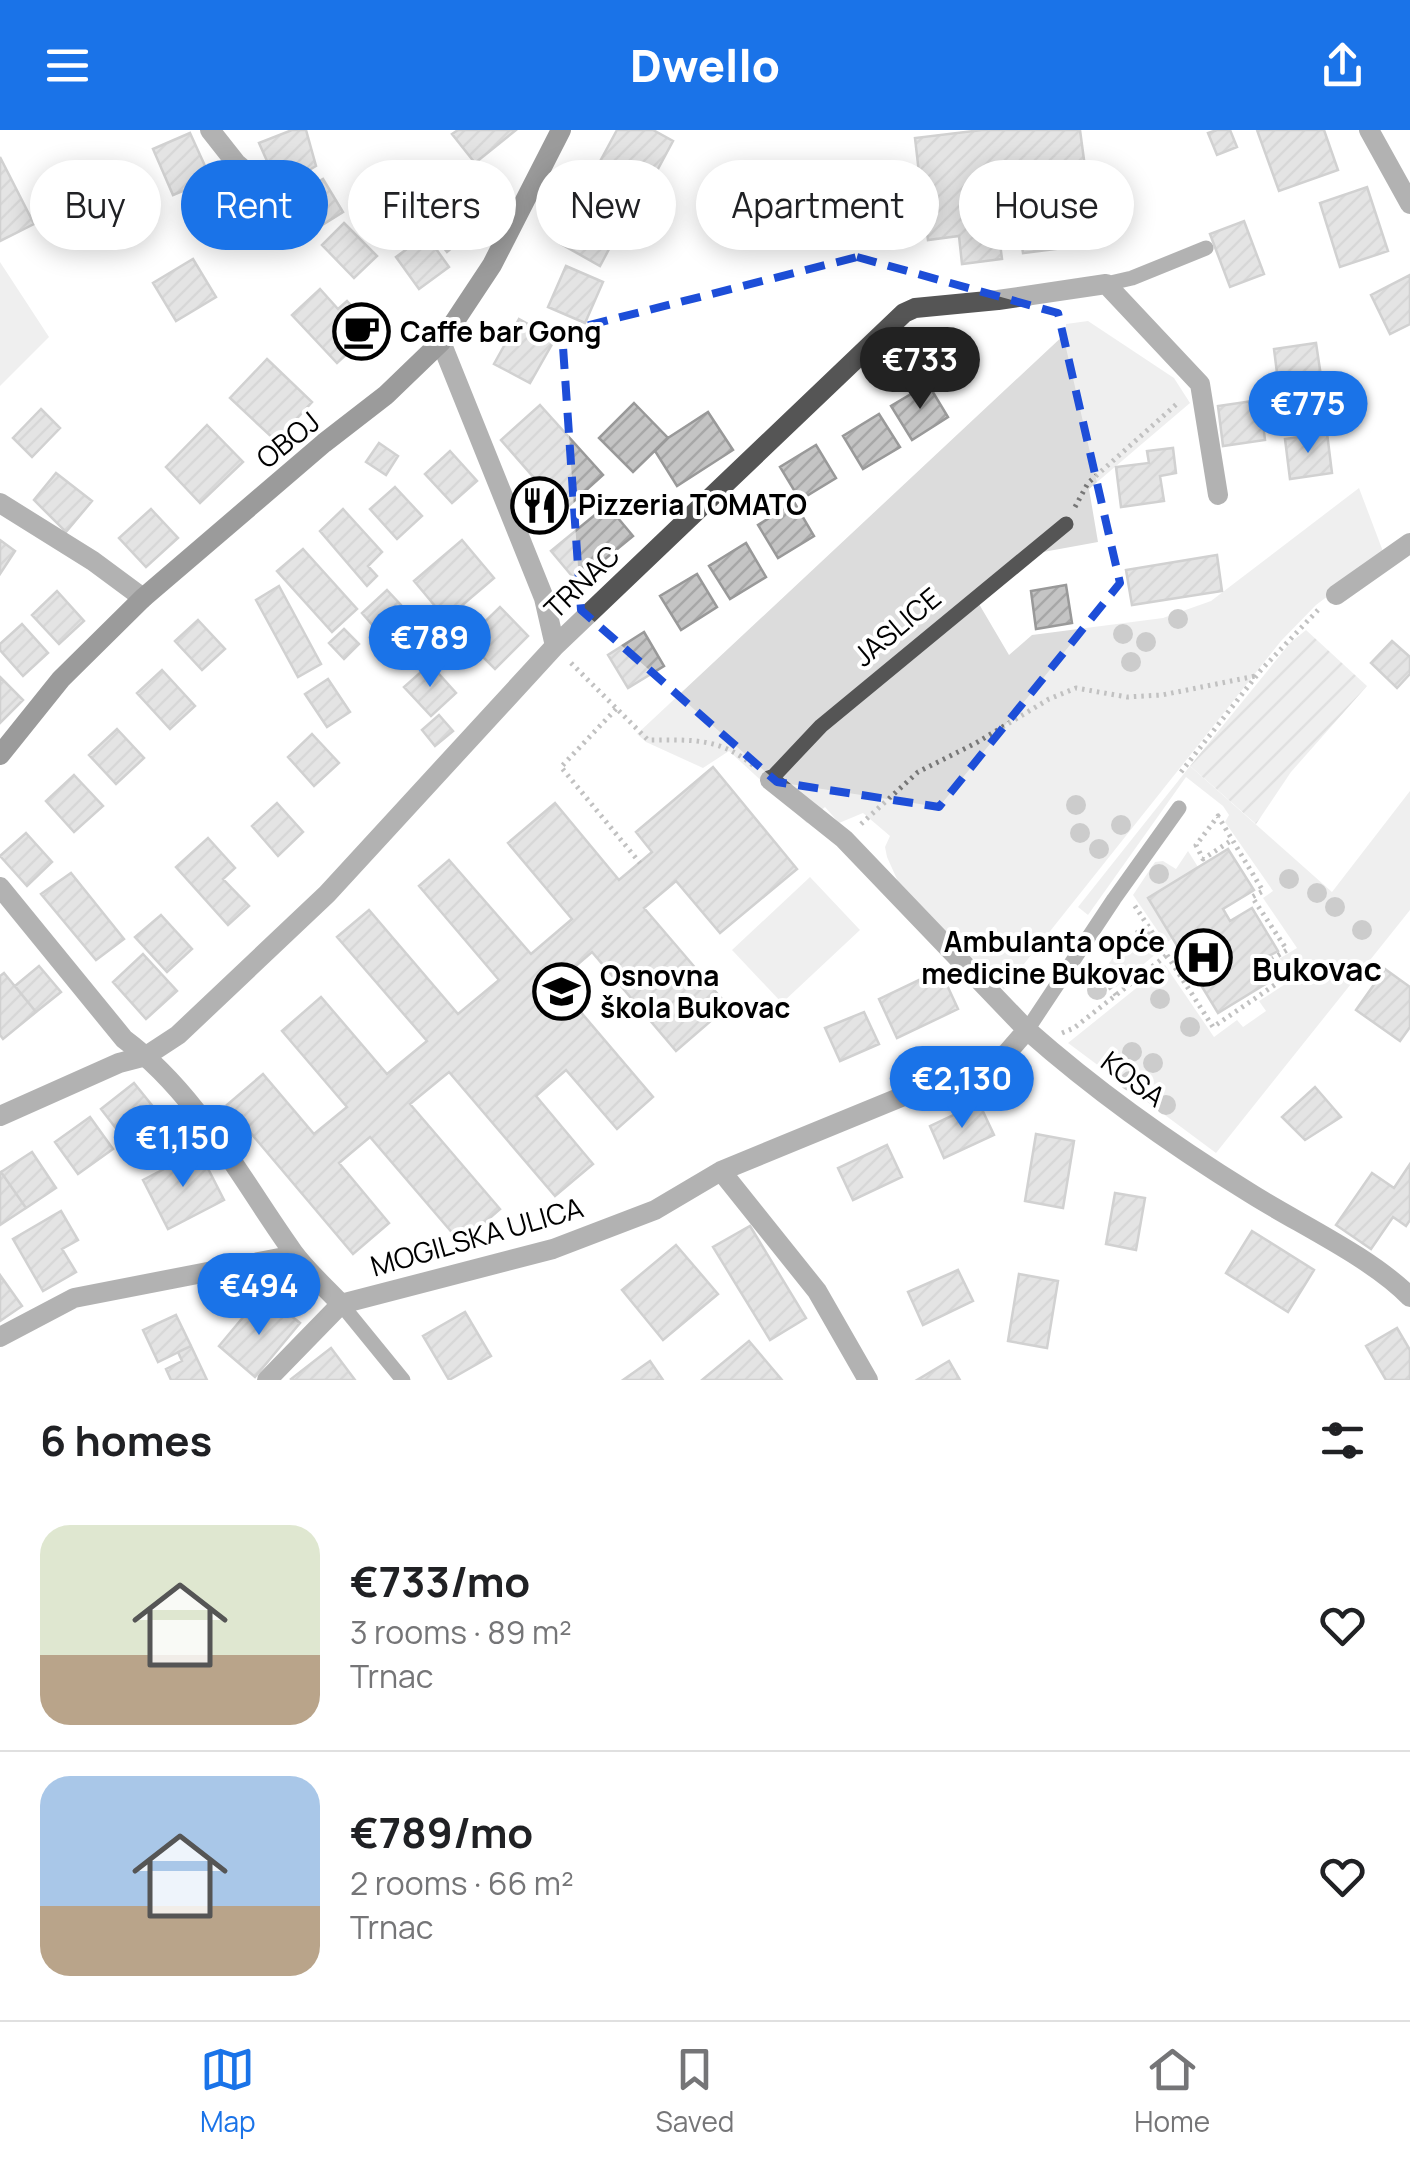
<!DOCTYPE html>
<meta charset="utf-8">
<style>
:root{--surface:#fff;--page:#f6f6f6;--text:#202124;--muted:#757577;--line:#e0e0e0;--accent:#1a73e8}
body{margin:0;font-family:Manrope,sans-serif;background:var(--page);color:var(--text);height:100vh;display:flex;flex-direction:column;font-size:38px;white-space:nowrap}
*{box-sizing:border-box;margin:0}
p{font-size:32px;color:var(--muted)}
.icon{flex:none;width:55px;height:55px;fill:none;stroke:currentColor;stroke-width:2;stroke-linecap:round;stroke-linejoin:round}
.map{position:relative;height:1250px;overflow:hidden}
.panel{display:flex;flex-direction:column;background:var(--surface);flex:1}
.panel>*{flex:none}
.hud{position:absolute;left:30px;top:30px;width:1350px;height:90px;display:flex;gap:20px}
.price{position:absolute;translate:-50% -85px;padding:0 22px;border-radius:35px;background:var(--accent);color:#fff;font-size:32px;line-height:65px;filter:drop-shadow(0 2px 5px #0008)}
.price::after{content:'';position:absolute;left:50%;top:60px;width:30px;height:22px;margin-left:-15px;background:inherit;clip-path:polygon(0 0,100% 0,50% 100%)}
.price.on{background:#222;color:#fff}
ul{padding:0;list-style:none}
li{display:flex;align-items:center;gap:30px;height:250px;padding:0 40px}
li+li{border-top:2px solid var(--line)}
li span{display:grid;place-items:center;flex:none;width:280px;height:200px;border-radius:30px;color:#555}
li>.icon{margin-inline-start:auto}
span .icon{width:120px;height:120px;fill:#fffc;stroke-width:1}
li b{font-size:42px}
h2{display:flex;justify-content:space-between;align-items:center;height:120px;padding:0 40px;font-size:42px}
.pill{padding:0 35px;border-radius:45px;background:var(--surface);box-shadow:0 5px 25px #0003;font-size:35px;line-height:90px}
.pill.on{background:var(--accent);color:#fff}
header{display:flex;justify-content:space-between;align-items:center;height:130px;padding:0 40px;background:var(--accent);color:#fff;font-size:45px;font-weight:800}
.menu{display:flex;justify-content:space-around;align-items:center;height:140px;border-top:2px solid var(--line);background:var(--surface);font-size:28px;color:var(--muted)}
.menu a{display:grid;justify-items:center;gap:5px}
.menu .on{color:var(--accent)}
.map>svg:first-child{display:block}
.green{fill:#dcdcdc}
.garden{fill:url(#garden-furrows)}
.building{fill:url(#building-hatch);stroke:#999;stroke-width:2.5}
.lines{fill:none;stroke-linecap:round;stroke-linejoin:round}
.path{stroke:#777;stroke-width:5;stroke-dasharray:2.5 5;stroke-linecap:butt}
.lane{stroke:#555;stroke-width:15}
.street{stroke:#555;stroke-width:20}
.secondary{stroke:#222;stroke-width:20}
.tree{fill:#8f8f8f}
.marked{fill:none;stroke:#1d4ed8;stroke-width:8;stroke-dasharray:20 12;stroke-linejoin:round}
.labels{text-anchor:middle;stroke-width:8;stroke-linejoin:round;paint-order:stroke}
.poi-label{font-size:28px;font-weight:bold;fill:#000;stroke:#fff;text-anchor:start}
.street-label{font-size:28px;fill:#000;stroke:#fff}
.quarter-label{font-size:32px;font-weight:bold;fill:#000;stroke:#fff}
</style>
<header><svg class="icon" aria-label="menu" viewBox="0 0 24 24"><path d="M4 6h16M4 12h16M4 18h16"/></svg>Dwello<svg class="icon" aria-label="share" viewBox="0 0 24 24"><path d="M12 15V3M7 8l5-5 5 5M5 13v7h14v-7"/></svg></header>
<div class="map">
<svg width="1410" height="1250" viewBox="0 0 1410 1250">
<defs>
<pattern id="garden-furrows" width="10" height="10" patternUnits="userSpaceOnUse" patternTransform="scale(2.5)"><rect width="10" height="10" fill="#dcdcdc"/><path d="M-1 1l2-2M0 10L10 0M9 11l2-2" fill="none" stroke="#bbb"/></pattern>
<pattern id="building-hatch" width="6" height="6" patternUnits="userSpaceOnUse" patternTransform="scale(2.5)"><rect width="6" height="6" fill="#c4c4c4"/><path d="M-1 1l2-2M0 6l6-6M5 7l2-2" fill="none" stroke="#a7a7a7"/></pattern>
</defs>
<rect width="100%" height="100%" fill="#fff"/>
<path class="green" d="M0,132L49,207L0,256Z
M1088,191L1174,248L1190,273L1089,359L1098,412L1043,422L979,474L1009,525L1032,505L1163,488L1211,471L1359,358L1384,424L1316,475L1281,511L1004,859L900,756L887,727L885,717L890,706L863,683L839,693L825,677L807,693L729,621L703,638L646,612L637,604L1066,203V194Z
M1190,636L1332,762L1410,661V780L1216,1023L1068,913L1165,835L1214,907L1237,890L1243,897L1266,881L1259,871L1287,853L1274,832L1297,818L1263,768L1273,761L1225,692L1229,685L1223,676L1186,647L1088,785L1078,777Z
M1188,721L1198,737L1148,768L1173,808L1166,813L1133,765L1155,732L1163,731L1176,739Z
M810,747L860,800L782,873L732,820Z
M1143,801L1157,823L1116,857L1104,841L1120,817Z"/>
<path class="garden" d="M1306,500L1367,556L1291,642L1256,694L1190,636L1290,513Z"/>
<path class="building" d="M292,0H306L316,36L279,58L259,13Z
M458,0H516L475,33L452,4Z
M617,0H653L673,11L638,76L590,50Z
M982,0H1080L1089,67L1063,70L1059,35L1017,40L1021,76L1050,72L1056,119L1023,123L1019,95L998,98L1002,129L962,134L959,106L928,110L924,80L894,84L890,47L919,43L915,8Z
M1217,0H1230L1237,17L1217,25L1208,3Z
M1257,0H1324L1338,40L1279,61Z
M190,3L211,49L173,65L153,19Z
M0,27L34,94L0,111Z
M459,35L496,81L447,122L410,75Z
M323,49L343,82L306,105L285,71Z
M1367,57L1388,121L1340,137L1320,73Z
M585,70L624,91L600,136L561,114Z
M1244,91L1264,144L1230,157L1210,104Z
M344,93L377,126L354,148L322,115Z
M426,105L449,137L419,159L396,127Z
M193,129L216,167L176,191L153,153Z
M566,136L603,152L585,193L548,177Z
M1410,145V194L1390,204L1371,165Z
M320,159L338,179L347,171L373,200L337,233L292,185Z
M519,189L555,209L530,253L494,234Z
M1316,213L1322,253L1279,259L1274,219Z
M267,229L312,272L276,311L230,268Z
M928,254L948,287L912,310L891,276Z
M1260,270L1265,310L1223,316L1218,276Z
M634,273L668,308L633,342L599,308Z
M540,275L603,345L563,381L501,310Z
M41,279L60,298L32,327L13,308Z
M708,282L733,320L677,356L655,321L668,308Z
M879,284L900,317L863,339L843,306Z
M207,295L243,332L200,373L166,337Z
M1327,303L1332,343L1290,349L1285,309Z
M379,313L398,326L386,345L366,332Z
M816,315L836,348L800,370L780,337Z
M1173,318L1176,343L1160,346L1164,371L1121,377L1116,337L1149,333L1147,321Z
M450,321L477,351L452,373L425,344Z
M56,343L92,371L66,402L34,370Z
M395,357L422,386L397,409L370,379Z
M794,372L814,406L778,428L758,395Z
M607,375L633,406L577,452L551,421Z
M151,379L178,408L146,437L119,408Z
M343,379L382,422L368,436L377,446L367,456L320,401Z
M0,410L15,421L0,444Z
M462,410L494,448L446,489L414,451Z
M746,413L766,447L730,469L709,436Z
M303,419L357,479L332,502L277,441Z
M1217,425L1222,461L1132,475L1126,440Z
M697,444L717,477L681,500L660,466Z
M1066,455L1072,493L1036,499L1031,461Z
M279,456L321,534L298,547L256,470Z
M387,460L414,489L388,513L362,483Z
M57,461L84,491L59,514L32,485Z
M500,477L528,506L495,539L466,510Z
M198,490L225,519L202,540L175,511Z
M22,494L48,523L23,546L0,520V514Z
M344,499L359,514L344,529L329,513Z
M644,502L664,536L628,558L608,525Z
M1392,511L1410,527V544L1397,558L1371,533Z
M430,534L456,563L431,586L404,557Z
M162,540L195,576L170,599L137,563Z
M0,547L23,570L0,593Z
M328,549L350,582L327,597L305,564Z
M439,585L453,601L435,616L422,600Z
M117,599L144,628L116,654L89,625Z
M312,604L339,633L314,656L288,627Z
M713,637L797,739L720,803L676,751L644,778L728,876L676,921L592,822L556,853L653,967L617,999L566,940L536,966L593,1034L555,1066L449,942L410,974L500,1079L461,1113L370,1007L339,1033L389,1093L353,1124L227,975L263,944L314,1004L347,977L282,901L321,867L387,944L427,911L337,807L369,780L458,884L499,850L419,756L449,730L531,824L572,789L508,713L555,673L619,750L652,722L636,702Z
M74,645L103,676L74,702L46,671Z
M277,673L303,702L278,726L252,696Z
M26,703L52,732L27,756L0,726Z
M208,708L235,738L223,749L249,776L228,795L176,737Z
M1228,719L1254,760L1223,779L1230,791L1252,778L1278,821L1265,828L1277,847L1218,883L1148,768Z
M71,743L124,809L96,830L41,764Z
M161,785L192,819L167,842L135,807Z
M143,824L177,861L146,889L113,852Z
M39,836L61,862L36,882L15,856Z
M1385,839L1410,857V897L1400,911L1356,880Z
M940,840L958,879L897,908L879,869Z
M4,843L36,882L3,909L0,905V846Z
M864,882L879,914L840,931L825,898Z
M134,953L159,984L125,1010L101,979Z
M1315,957L1341,987L1305,1010L1282,987Z
M979,973L994,1005L944,1028L930,996Z
M90,987L113,1019L78,1044L55,1012Z
M1036,1004L1074,1011L1063,1078L1025,1071Z
M887,1015L902,1047L853,1070L838,1038Z
M199,1021L224,1070L168,1099L143,1050Z
M32,1022L56,1058L26,1078L1,1042Z
M1410,1034V1090L1406,1096L1393,1087L1371,1119L1336,1095L1372,1043L1394,1058Z
M1,1042L26,1078L0,1095V1043Z
M1115,1063L1145,1068L1136,1120L1106,1114Z
M61,1081L78,1110L62,1119L76,1142L43,1161L13,1109Z
M750,1096L806,1188L770,1210L713,1117Z
M1252,1101L1314,1140L1288,1182L1226,1143Z
M676,1115L718,1164L663,1210L622,1160Z
M958,1140L973,1171L923,1195L908,1162Z
M1019,1144L1058,1151L1047,1218L1008,1211Z
M0,1145L22,1176L0,1191Z
M275,1173L300,1193L255,1247L219,1216L250,1179L262,1189Z
M465,1182L491,1226L449,1250L423,1206Z
M176,1185L191,1216L158,1232L143,1200Z
M1397,1198L1410,1220V1250H1386L1366,1216Z
M749,1211L782,1250H702Z
M191,1216L207,1250H171L166,1239L182,1231L178,1222Z
M331,1218L355,1250H292L291,1249Z
M650,1231L663,1250H623Z
M949,1231L960,1250H917Z"/>
<g class="lines">
<path class="path" d="M1075,377L1088,353L1179,272
M571,533L648,610C692,610 720,607 755,637
M616,579L561,637L640,733
M1181,642L1261,540L1318,480
M861,694L918,642L976,613L1049,569L1076,558L1127,567L1162,565L1256,546
M1117,815L1148,796
M1167,825L1213,897L1282,850L1269,831L1287,820L1252,767L1263,761L1218,686L1196,715L1203,729L1232,710
M1101,845L1116,865
M1062,903L1074,898L1167,825L1133,773"/>
<path class="lane" d="M1106,154L1132,148L1206,118
M770,650L821,596L1066,394
M1027,900L1114,769L1179,678
M341,1174L403,1250"/>
<path class="street" d="M210,0L236,33L258,52
M1369,0L1410,74
M441,212L544,468L555,516
M0,373L93,431L143,468
M1336,465L1410,413
M770,650L844,709L1027,900C1096,961 1172,1015 1250,1063C1299,1094 1371,1127 1410,1167
M0,757L124,909C198,964 240,1048 293,1122C307,1141 325,1157 341,1174
M0,986L119,933L146,926L178,905L327,764L555,516L904,183L915,178L998,170L1106,154L1200,254L1218,365
M721,1041L817,1161L868,1250
M0,1207L74,1168L295,1125
M267,1250L341,1174L553,1119L655,1080L721,1041L1006,924L1027,900"/>
<path class="secondary" d="M0,625L61,549L143,468L324,313L386,265L441,212L492,135L561,0"/>
</g>
<g class="tree">
<circle cx="1178" cy="489" r="10"/>
<circle cx="1123" cy="504" r="10"/>
<circle cx="1146" cy="512" r="10"/>
<circle cx="1131" cy="532" r="10"/>
<circle cx="1076" cy="675" r="10"/>
<circle cx="1121" cy="695" r="10"/>
<circle cx="1080" cy="703" r="10"/>
<circle cx="1099" cy="719" r="10"/>
<circle cx="1159" cy="744" r="10"/>
<circle cx="1289" cy="749" r="10"/>
<circle cx="1317" cy="763" r="10"/>
<circle cx="1335" cy="777" r="10"/>
<circle cx="1362" cy="800" r="10"/>
<circle cx="1146" cy="811" r="10"/>
<circle cx="1097" cy="860" r="10"/>
<circle cx="1160" cy="869" r="10"/>
<circle cx="1190" cy="897" r="10"/>
<circle cx="1132" cy="922" r="10"/>
<circle cx="1153" cy="933" r="10"/>
<circle cx="1130" cy="951" r="10"/>
<circle cx="1166" cy="975" r="10"/>
</g>
<path d="M0 0H1410V1250H0ZM857,127L1058,183L1120,453L939,677L777,652L581,480L562,202Z" fill="#fff" fill-opacity=".55" fill-rule="evenodd"/>
<path class="marked" d="M857,127L1058,183L1120,453L939,677L777,652L581,480L562,202Z"/>
<defs>
<symbol id="cafe-ring" viewBox="-11 -11 22 22"><circle r="9.5" fill="#fff" stroke="#000" stroke-width="1.5"/><path d="M-5.5-4.5H6V0H3Q3 3.5 0 3.5H-2.5Q-5.5 3.5-5.5 0ZM3-3.2v2h1.7v-2ZM-6 4.5H4V6H-6Z" fill="#000"/></symbol>
<symbol id="restaurant-ring" viewBox="-11 -11 22 22"><circle r="9.5" fill="#fff" stroke="#000" stroke-width="1.5"/><path d="M-5-6h1v4h1v-4h1v4h1v-4h1v5L-1.5 .5V6h-2V.5L-5-1ZM5-6V6H3V1.5H1.5Q1.5-4 5-6Z" fill="#000"/></symbol>
<symbol id="hospital-ring" viewBox="-11 -11 22 22"><circle r="9.5" fill="#fff" stroke="#000" stroke-width="1.5"/><path d="M-5-5h3v3.5h4V-5h3V5h-3V1.5h-4V5h-3Z" fill="#000"/></symbol>
<symbol id="school-ring" viewBox="-11 -11 22 22"><circle r="9.5" fill="#fff" stroke="#000" stroke-width="1.5"/><path d="M0-5L7-2L0 1L-7-2ZM-4 1L0 2.5L4 1V4Q0 6-4 4Z" fill="#000"/></symbol>
</defs>
<g fill-rule="evenodd">
<use href="#cafe-ring" x="330" y="170" width="63" height="63"/>
<use href="#restaurant-ring" x="508" y="344" width="63" height="63"/>
<use href="#hospital-ring" x="1172" y="796" width="63" height="63"/>
<use href="#school-ring" x="530" y="830" width="63" height="63"/>
</g>
<g class="labels">
<g class="poi-label">
<text x="400" y="212">Caffe bar Gong</text>
<text x="578" y="385">Pizzeria TOMATO</text>
<text x="1165" y="822" text-anchor="end">Ambulanta opće<tspan x="1165" dy="32">medicine Bukovac</tspan></text>
<text x="600" y="856">Osnovna<tspan x="600" dy="32">škola Bukovac</tspan></text>
</g>
<g class="street-label">
<text transform="translate(288 310) rotate(-39)" y="10">OBOJ</text>
<text transform="translate(582 452) rotate(-44)" y="10">TRNAC</text>
<text transform="translate(897 497) rotate(-40)" y="10">JASLICE</text>
<text transform="translate(1133 949) rotate(37)" y="10">KOSA</text>
<text transform="translate(477 1107) rotate(-16)" y="10">MOGILSKA ULICA</text>
</g>
<g class="quarter-label">
<text x="1317" y="851">Bukovac</text>
</g>
</g>
</svg>
<b class="price on" style="left:920px;top:282px">€733</b>
<b class="price" style="left:1308px;top:326px">€775</b>
<b class="price" style="left:430px;top:560px">€789</b>
<b class="price" style="left:962px;top:1001px">€2,130</b>
<b class="price" style="left:183px;top:1060px">€1,150</b>
<b class="price" style="left:259px;top:1208px">€494</b>
<div class="hud">
<a class="pill">Buy</a>
<a class="pill on">Rent</a>
<a class="pill">Filters</a>
<a class="pill">New</a>
<a class="pill">Apartment</a>
<a class="pill">House</a>
</div>
</div>
<section class="panel">
<h2>6 homes<svg class="icon" aria-label="filters" viewBox="0 0 24 24"><path d="M4 7h16M4 17h16"/><circle cx="9" cy="7" r="2"/><circle cx="15" cy="17" r="2"/></svg></h2>
<ul>
<li><span style="background:linear-gradient(#dfe7d0 65%,#b9a48a 0)"><svg class="icon" aria-label="home" viewBox="0 0 24 24"><path d="M3 11l9-7 9 7M6 9v11h12V9"/></svg></span><div><b>€733/mo</b><p>3 rooms · 89 m²</p><p>Trnac</p></div><svg class="icon" aria-label="heart" viewBox="0 0 24 24"><path d="M12 20l-8-8c-3-5 5-10 8-4 3-6 11-1 8 4z"/></svg></li>
<li><span style="background:linear-gradient(#a9c7e8 65%,#b9a48a 0)"><svg class="icon" aria-label="home" viewBox="0 0 24 24"><path d="M3 11l9-7 9 7M6 9v11h12V9"/></svg></span><div><b>€789/mo</b><p>2 rooms · 66 m²</p><p>Trnac</p></div><svg class="icon" aria-label="heart" viewBox="0 0 24 24"><path d="M12 20l-8-8c-3-5 5-10 8-4 3-6 11-1 8 4z"/></svg></li>
</ul>
</section>
<nav class="menu">
<a class="on"><svg class="icon" aria-label="map" viewBox="0 0 24 24"><path d="M3 6l6-2 6 2 6-2v14l-6 2-6-2-6 2zM9 4v14M15 6v14"/></svg>Map</a>
<a><svg class="icon" aria-label="saved" viewBox="0 0 24 24"><path d="M7 4h10v16l-5-4-5 4z"/></svg>Saved</a>
<a><svg class="icon" aria-label="home" viewBox="0 0 24 24"><path d="M3 11l9-7 9 7M6 9v11h12V9"/></svg>Home</a>
</nav>
